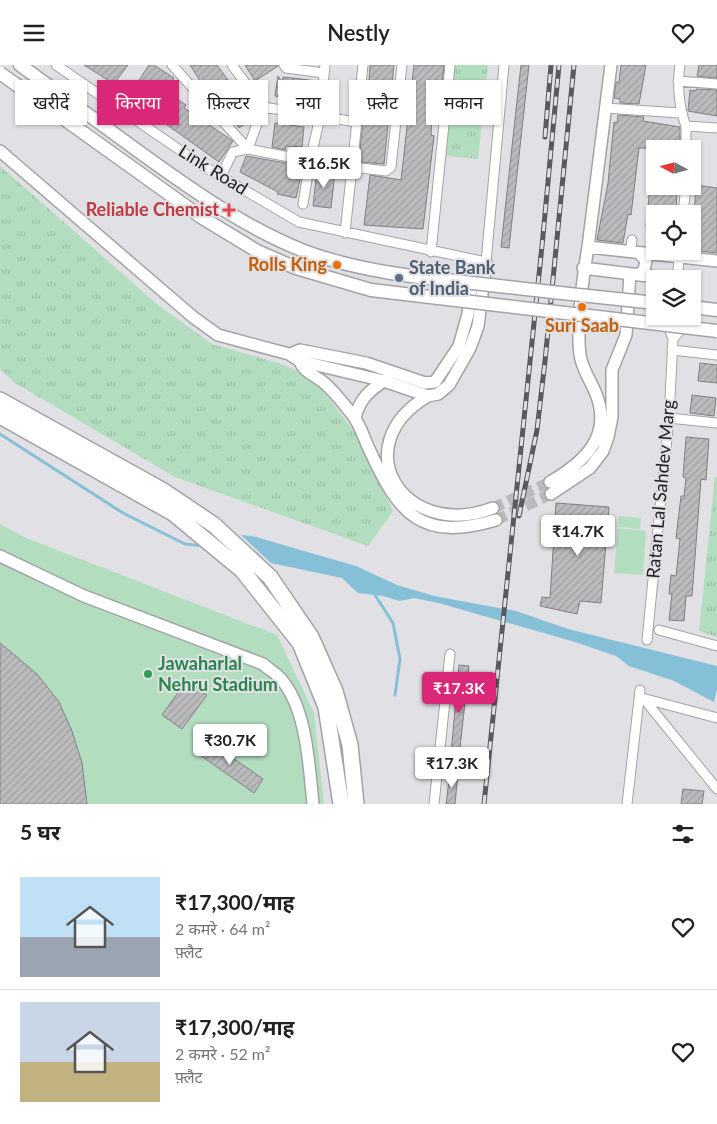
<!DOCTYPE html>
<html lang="hi">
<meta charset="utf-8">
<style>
:root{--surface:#fff;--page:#f6f6f6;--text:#202124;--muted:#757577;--line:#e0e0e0;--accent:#db2777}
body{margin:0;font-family:Lato,"Noto Sans Devanagari",sans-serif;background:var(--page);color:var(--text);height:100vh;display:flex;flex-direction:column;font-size:19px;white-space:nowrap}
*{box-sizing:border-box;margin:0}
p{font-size:16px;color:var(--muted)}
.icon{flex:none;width:28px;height:28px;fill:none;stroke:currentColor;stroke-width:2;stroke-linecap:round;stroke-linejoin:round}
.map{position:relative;height:739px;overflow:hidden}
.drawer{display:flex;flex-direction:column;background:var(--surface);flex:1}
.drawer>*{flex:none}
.hud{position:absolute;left:15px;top:15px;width:688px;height:45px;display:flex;gap:10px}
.needle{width:32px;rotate:277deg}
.controls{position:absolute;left:646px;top:75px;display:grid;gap:10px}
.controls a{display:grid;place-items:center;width:55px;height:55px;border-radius:0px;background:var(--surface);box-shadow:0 1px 4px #0004;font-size:25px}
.price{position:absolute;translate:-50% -42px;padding:0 11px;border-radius:5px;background:#fff;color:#222;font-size:16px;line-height:32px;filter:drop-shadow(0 1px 2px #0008)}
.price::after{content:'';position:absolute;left:50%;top:30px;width:15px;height:11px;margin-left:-8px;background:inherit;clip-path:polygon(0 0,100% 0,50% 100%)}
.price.current{background:var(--accent);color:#fff}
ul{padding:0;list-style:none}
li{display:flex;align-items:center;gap:15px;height:125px;padding:0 20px}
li+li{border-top:1px solid var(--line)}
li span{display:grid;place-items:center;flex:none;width:140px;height:100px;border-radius:0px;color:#555}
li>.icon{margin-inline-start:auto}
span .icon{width:60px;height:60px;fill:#fffc;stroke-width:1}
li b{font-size:21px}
h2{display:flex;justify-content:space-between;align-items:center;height:60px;padding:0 20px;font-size:21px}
.pill{padding:0 18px;border-radius:0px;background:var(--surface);box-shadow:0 1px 4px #0004;font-size:18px;line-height:45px}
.pill.current{background:var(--accent);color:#fff}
header{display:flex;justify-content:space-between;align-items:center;height:65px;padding:0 20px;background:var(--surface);font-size:22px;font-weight:600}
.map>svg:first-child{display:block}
.grass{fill:url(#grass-tufts)}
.garden{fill:#b2ddbf}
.water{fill:#86c0d8}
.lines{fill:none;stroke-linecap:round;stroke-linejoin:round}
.stream{stroke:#86c0d8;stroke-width:3}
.building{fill:url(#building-hatch);stroke:#808083}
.tertiary-tunnel{stroke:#bababd;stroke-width:11;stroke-dasharray:11 5.5;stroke-linecap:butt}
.minor-casing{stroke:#a3a3a6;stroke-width:11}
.tertiary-casing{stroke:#a3a3a6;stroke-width:14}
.secondary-casing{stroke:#a3a3a6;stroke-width:15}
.trunk-casing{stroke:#a3a3a6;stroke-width:18}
.minor{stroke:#fff;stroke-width:9}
.tertiary{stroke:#fff;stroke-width:11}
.secondary{stroke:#fff;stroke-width:12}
.trunk{stroke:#fff;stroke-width:15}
.rail-casing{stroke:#5a5a5c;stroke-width:5}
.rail{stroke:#e1e0e4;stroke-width:3;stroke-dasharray:9;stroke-linecap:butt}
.secondary-bridge-casing{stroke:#a3a3a6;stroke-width:15;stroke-linecap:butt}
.secondary-bridge{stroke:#fff;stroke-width:12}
.health-dot{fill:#e0444e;stroke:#e1e0e4;stroke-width:2}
.food-dot{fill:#e8710a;stroke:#e1e0e4;stroke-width:2}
.service-dot{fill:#5c6f8a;stroke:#e1e0e4;stroke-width:2}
.leisure-dot{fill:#2e9e5b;stroke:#e1e0e4;stroke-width:2}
.labels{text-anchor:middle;stroke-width:4;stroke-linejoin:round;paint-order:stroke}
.street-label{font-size:18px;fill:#202021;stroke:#e1e0e4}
.health-label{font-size:18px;font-weight:bold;fill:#be3a42;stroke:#e1e0e4;text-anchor:end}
.food-label{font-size:18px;font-weight:bold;fill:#c56008;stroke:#e1e0e4;text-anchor:end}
.service-label{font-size:18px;font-weight:bold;fill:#4e5e75;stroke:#e1e0e4;text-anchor:start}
.leisure-label{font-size:18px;font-weight:bold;fill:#27864d;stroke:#e1e0e4;text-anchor:start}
</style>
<header><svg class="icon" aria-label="menu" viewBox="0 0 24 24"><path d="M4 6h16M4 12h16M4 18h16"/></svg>Nestly<svg class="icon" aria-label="heart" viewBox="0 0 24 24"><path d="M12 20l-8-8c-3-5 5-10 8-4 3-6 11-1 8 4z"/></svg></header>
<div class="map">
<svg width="717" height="739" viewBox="0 0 717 739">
<defs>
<pattern id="grass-tufts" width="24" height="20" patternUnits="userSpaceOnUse" patternTransform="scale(1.25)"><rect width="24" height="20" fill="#b2ddbf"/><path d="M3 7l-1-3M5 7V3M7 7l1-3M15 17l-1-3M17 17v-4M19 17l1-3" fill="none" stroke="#99bda4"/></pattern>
<pattern id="building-hatch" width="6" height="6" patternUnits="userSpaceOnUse" patternTransform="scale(1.25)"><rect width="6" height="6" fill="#bbbbbe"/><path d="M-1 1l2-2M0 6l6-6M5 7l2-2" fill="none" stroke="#a0a0a3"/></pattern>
</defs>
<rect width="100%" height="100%" fill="#e1e0e4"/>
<path class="grass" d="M455,0H488L478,94L446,91Z
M0,101L158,240L212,279L278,298L306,309L328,332L356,369L393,446L368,481L175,412L15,318L0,304Z
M715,412H717V572L699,566Z"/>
<path class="garden" d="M619,451L641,453L640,464L618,462Z
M0,459L26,473L277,570L314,648L324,739H0Z
M618,463L646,466L643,510L614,508Z"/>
<path class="water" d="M241,470L252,471L356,501L397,520L434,531L516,546L568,564L717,601V624L714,637L674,616L629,601L616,591L575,577L442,539L415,533L399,536L383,531L358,528L342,513L271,498Z"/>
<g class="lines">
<path class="stream" d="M0,369L123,448L185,479L204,481
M373,527L393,558L400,594L395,630"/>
</g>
<path class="building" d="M84,0H128L114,19Z
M149,0H154L174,13L165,26L186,40L184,43L233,76L219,97L128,32Z
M190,0H217L239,30L243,28L255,46L252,54L239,63L222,38L217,41L213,36Z
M245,0H278V1L255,16Z
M370,0H394L384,99L361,97L359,94L364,46H367Z
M414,0H444L439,46L432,45L431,70L434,71L423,164L364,160L370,110L401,115Z
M521,0H529L509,183L501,182Z
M621,0H646L639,39L620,38V34L614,33L616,17H619Z
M699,0H717V13L697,11Z
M278,11L282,17L283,12L317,16L314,40L275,31Z
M696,24L717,25V51L688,46L690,25L696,26Z
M618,50L644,52L643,56L680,62V84L639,83L631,150L628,149L623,178L597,175L608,118L614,57L617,58Z
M275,58L304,62L302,82L286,81L285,85L272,82Z
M246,91L303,101L296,133L277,129L278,127L240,107Z
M317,105L335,107L331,143L313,141Z
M696,120L717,123V188L692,185Z
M650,121H677L676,149H655V163L646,162Z
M700,298L717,300V318L698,316Z
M692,330L716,333L714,351L690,348Z
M686,372L709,374L706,415L701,414L692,531H686L684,556L669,555L672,529H669L671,510L676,511L680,474L676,473L681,431H684L686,413L683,412Z
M556,438L609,442L601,538L580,536L577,549L540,541L542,532L550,533Z
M0,578L37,609L59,637L72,666L82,698L87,739H0Z
M459,600L469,601L458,701L450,700Z
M187,615L207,630L182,664L162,650Z
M207,675L263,714L254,728L197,688Z
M450,707L458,708L455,739H446Z
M683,724L704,726L702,739H681Z"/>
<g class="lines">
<path class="tertiary-tunnel" d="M493,443L550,417
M496,455L551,429"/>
<defs>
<path id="minor" d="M56,0L203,101L299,157L486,197L504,0
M172,0L248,84L310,96L320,52L325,0
M232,0L263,42L356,57
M284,0L286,3L324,8
M680,0C677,18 679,44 686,61
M678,16L717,19
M605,43L680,48
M686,84V61L717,63
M352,102L386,106L391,102L402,0
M221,111L233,87L248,84L263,42
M303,139L310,96
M683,149L686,121
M345,168L363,0
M431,187L450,0
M630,187L632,175
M677,214L680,186
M673,274L679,267L680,251
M672,285L717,290
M669,353L717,358
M659,565L717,581
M647,575L669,353L673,274L670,266L671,251
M642,633L717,653
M644,634L717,724
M434,739L450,589
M627,739L640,625"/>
<path id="tertiary" d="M0,86L193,252L218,270L289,289L300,296L384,316L428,331L438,329L449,320L470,283L478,261L486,197
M588,182L717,196
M583,203L672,214
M638,210L644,205L646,196L639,188
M300,285C300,289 299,293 300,297C304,307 315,310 323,317C333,325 343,338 351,348C360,358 364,374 370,386C399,449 421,477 496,455
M293,288L300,285L366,298L425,318L435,317L459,281L468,249L474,196
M428,331C344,380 403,477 493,443
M355,353C360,333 370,325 387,314
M550,417C583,398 613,372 596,329C591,316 582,304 580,290C576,259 583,212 588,182L611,0
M551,429L590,403L603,386L608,372L612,352V305L626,270L630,209
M0,491L84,531L263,599C268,604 276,608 281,614C307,644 309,701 313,739"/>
<path id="secondary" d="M20,0L145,91
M692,242L717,245"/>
<path id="trunk" d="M0,335L162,425L214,460L270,512L311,572L335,626L350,680L356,739
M0,351L173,448L242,505L300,578L326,642L341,739"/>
</defs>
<use href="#minor" class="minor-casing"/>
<use href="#tertiary" class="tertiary-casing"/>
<use href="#secondary" class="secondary-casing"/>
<use href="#trunk" class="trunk-casing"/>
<use href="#minor" class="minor"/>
<use href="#tertiary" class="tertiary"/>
<use href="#secondary" class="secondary"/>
<use href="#trunk" class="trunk"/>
<defs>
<path id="rail" d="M545,72L551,0
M519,451L537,365L545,296L574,0
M484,739L542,181L559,0"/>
</defs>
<use href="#rail" class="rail-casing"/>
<use href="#rail" class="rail"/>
<defs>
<path id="secondary-bridge" d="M0,8L201,152L257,186L296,203L371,225L717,266
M145,91C195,127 246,163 304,186C360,207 423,213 482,219C540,226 597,232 655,238"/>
</defs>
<use href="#secondary-bridge" class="secondary-bridge-casing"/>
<use href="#secondary-bridge" class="secondary-bridge"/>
</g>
<path class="health-dot" d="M226.5 137.5h5v5h5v5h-5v5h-5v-5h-5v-5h5z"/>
<g class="food-dot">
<circle cx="337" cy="200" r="5"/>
<circle cx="582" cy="242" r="5"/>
</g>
<circle class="service-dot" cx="399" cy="213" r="5"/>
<circle class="leisure-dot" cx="148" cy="609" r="5"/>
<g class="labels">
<g class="street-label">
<text transform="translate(213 105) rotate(32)" y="6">Link Road</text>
<text transform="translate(661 424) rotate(-85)" y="6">Ratan Lal Sahdev Marg</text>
</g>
<g class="health-label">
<text x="219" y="151">Reliable Chemist</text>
</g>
<g class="food-label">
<text x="327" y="206">Rolls King</text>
<text x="582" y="267" text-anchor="middle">Suri Saab</text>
</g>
<g class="service-label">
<text x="409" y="209">State Bank<tspan x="409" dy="21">of India</tspan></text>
</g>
<g class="leisure-label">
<text x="158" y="605">Jawaharlal<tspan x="158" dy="21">Nehru Stadium</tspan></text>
</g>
</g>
</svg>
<div class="controls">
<a><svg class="needle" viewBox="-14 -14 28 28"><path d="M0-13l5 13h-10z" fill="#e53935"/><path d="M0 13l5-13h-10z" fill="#757577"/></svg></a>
<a><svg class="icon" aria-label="locate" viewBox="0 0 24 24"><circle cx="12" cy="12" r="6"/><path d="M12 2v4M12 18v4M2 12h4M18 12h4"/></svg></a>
<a><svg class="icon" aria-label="layers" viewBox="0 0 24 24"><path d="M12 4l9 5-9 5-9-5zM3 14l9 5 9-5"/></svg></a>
</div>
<b class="price" style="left:324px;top:124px">₹16.5K</b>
<b class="price" style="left:578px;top:492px">₹14.7K</b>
<b class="price current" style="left:459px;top:649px">₹17.3K</b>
<b class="price" style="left:230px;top:701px">₹30.7K</b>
<b class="price" style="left:452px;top:724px">₹17.3K</b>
<div class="hud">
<a class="pill">खरीदें</a>
<a class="pill current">किराया</a>
<a class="pill">फ़िल्टर</a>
<a class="pill">नया</a>
<a class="pill">फ़्लैट</a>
<a class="pill">मकान</a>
</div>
</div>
<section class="drawer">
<h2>5 घर<svg class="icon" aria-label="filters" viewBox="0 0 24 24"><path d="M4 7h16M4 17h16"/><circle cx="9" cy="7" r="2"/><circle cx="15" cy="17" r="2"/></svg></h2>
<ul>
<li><span style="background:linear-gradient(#bfe0f5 60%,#9aa5b1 0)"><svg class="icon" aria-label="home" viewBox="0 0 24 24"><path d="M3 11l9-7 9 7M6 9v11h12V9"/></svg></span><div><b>₹17,300/माह</b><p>2 कमरे · 64 m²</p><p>फ़्लैट</p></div><svg class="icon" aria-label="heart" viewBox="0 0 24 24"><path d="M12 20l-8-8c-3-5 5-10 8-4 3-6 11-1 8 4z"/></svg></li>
<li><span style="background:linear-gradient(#c9d6e8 60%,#c2b280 0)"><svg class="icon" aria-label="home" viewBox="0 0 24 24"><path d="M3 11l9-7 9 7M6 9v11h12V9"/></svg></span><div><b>₹17,300/माह</b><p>2 कमरे · 52 m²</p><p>फ़्लैट</p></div><svg class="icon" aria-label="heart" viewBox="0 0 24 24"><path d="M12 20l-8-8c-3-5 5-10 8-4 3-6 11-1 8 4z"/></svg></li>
</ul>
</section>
